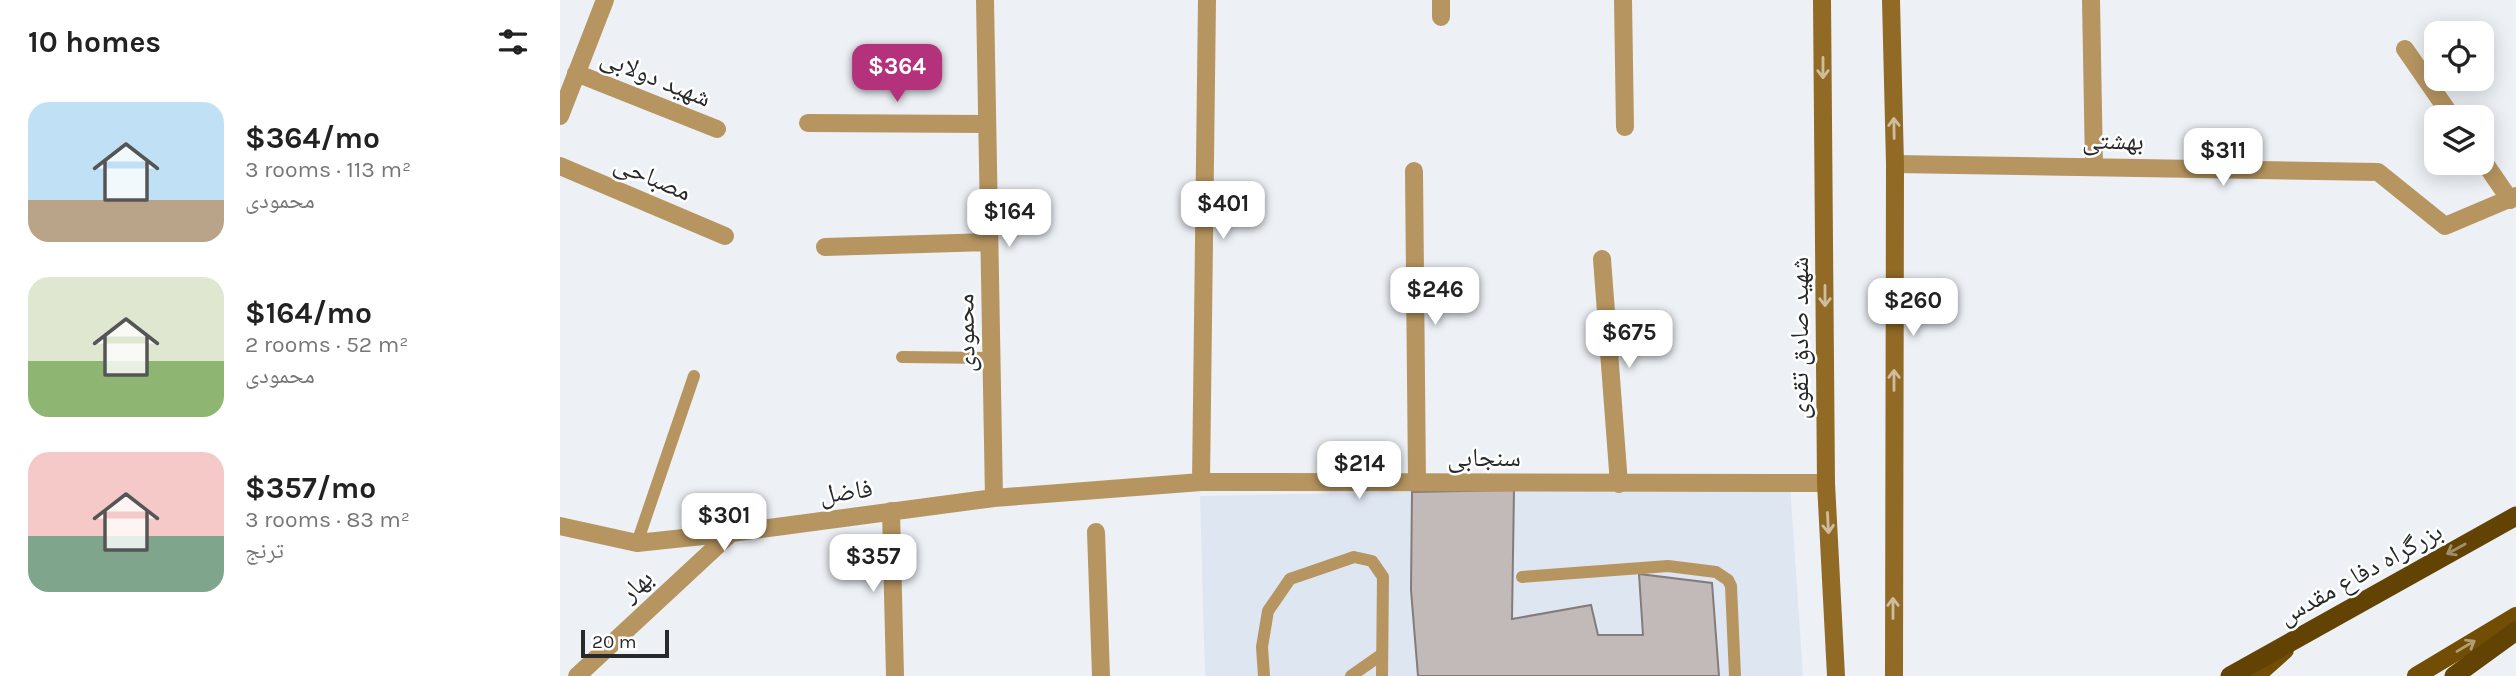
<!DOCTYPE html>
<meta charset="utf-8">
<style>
:root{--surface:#fff;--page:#f6f6f6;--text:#222;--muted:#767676;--accent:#b4327c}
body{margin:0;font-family:Karla,"Noto Naskh Arabic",sans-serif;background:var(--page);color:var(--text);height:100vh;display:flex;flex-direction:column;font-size:26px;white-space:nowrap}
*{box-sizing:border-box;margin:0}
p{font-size:23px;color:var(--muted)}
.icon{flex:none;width:38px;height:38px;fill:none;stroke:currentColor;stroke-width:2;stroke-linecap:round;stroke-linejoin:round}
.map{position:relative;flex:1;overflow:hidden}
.details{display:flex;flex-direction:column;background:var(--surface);width:560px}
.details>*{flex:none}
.controls{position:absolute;left:1864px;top:21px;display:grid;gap:14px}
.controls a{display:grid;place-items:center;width:70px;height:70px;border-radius:14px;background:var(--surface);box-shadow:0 4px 18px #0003;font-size:35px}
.scale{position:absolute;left:21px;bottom:18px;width:88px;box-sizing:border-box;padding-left:7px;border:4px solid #27292b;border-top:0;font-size:19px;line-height:24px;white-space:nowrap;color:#27292b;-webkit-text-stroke:5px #fff;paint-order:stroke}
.price{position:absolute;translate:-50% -60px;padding:0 16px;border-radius:14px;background:#fff;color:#222;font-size:23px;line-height:46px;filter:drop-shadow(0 2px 4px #0008)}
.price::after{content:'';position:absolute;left:50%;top:42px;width:21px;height:16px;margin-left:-10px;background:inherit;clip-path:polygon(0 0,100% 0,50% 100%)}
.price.active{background:var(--accent);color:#fff}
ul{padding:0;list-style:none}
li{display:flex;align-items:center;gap:21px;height:175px;padding:0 28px}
li span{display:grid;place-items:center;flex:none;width:196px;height:140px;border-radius:21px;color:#555}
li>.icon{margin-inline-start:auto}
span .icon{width:84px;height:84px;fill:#fffc;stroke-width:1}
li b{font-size:30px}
h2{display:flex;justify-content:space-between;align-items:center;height:84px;padding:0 28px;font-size:30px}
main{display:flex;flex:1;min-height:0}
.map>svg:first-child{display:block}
.built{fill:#dee6f2}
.building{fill:#c2bab9;stroke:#837c7b;stroke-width:2}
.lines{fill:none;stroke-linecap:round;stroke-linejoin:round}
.service{stroke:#b79560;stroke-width:12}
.minor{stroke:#b79560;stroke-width:18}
.secondary{stroke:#916a25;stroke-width:18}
.primary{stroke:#714e04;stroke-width:18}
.trunk{stroke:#624304;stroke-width:19}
.oneway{stroke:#cebc9d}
.oneway2{stroke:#a18e68}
.oneway3{stroke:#b19e75}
.labels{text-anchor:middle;stroke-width:5;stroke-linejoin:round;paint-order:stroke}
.street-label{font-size:26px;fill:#27292b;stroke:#fff}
</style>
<main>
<section class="details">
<h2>10 homes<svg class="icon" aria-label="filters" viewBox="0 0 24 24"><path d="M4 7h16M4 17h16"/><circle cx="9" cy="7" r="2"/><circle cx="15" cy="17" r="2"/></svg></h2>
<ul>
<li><span style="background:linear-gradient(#bfe0f5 70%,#b9a48a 0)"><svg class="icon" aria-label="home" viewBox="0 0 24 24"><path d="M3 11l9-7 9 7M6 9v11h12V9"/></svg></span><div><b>$364/mo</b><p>3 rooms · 113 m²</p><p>محمودی</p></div></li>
<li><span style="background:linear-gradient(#dfe7d0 60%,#8fb573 0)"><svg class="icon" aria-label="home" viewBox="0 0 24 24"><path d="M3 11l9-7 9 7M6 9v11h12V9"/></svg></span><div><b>$164/mo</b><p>2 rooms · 52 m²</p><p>محمودی</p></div></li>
<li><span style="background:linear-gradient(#f6c9c9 60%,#7fa58c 0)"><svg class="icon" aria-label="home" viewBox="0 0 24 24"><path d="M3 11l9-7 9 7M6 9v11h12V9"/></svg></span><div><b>$357/mo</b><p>3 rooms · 83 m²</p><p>ترنج</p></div></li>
</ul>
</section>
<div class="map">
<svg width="1956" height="676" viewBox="0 0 1956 676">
<rect width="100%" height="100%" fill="#edf1f6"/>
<path class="built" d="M1230,484L1243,676H645L640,496Z"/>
<path class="building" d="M954,490L952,619L1031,605L1038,635H1083L1079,574L1152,583L1159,676H858L851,590L852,492Z"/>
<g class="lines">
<path class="service" d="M342,357L431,358
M77,543L134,376
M962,577L1108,566L1156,572L1168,580L1171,586L1175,676
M704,676L702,647L708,611L730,579L794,557L812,561L823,577L822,676
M791,676L821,655"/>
<path class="minor" d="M425,0L434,498
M881,0V17
M1063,0L1065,127
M1531,0L1534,166
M1845,49L1892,117
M16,73L157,129
M0,116L45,0
M248,123L427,124
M1922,159L1950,200
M1335,164L1818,172L1885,226L1956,196
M0,166L165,236
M854,171L857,482
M265,247L429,242
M1042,259L1059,484
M641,482L647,0
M331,511L335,676
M0,526L77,543L171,533L434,498L641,482L1266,483
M536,532L541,676
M17,676L171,533"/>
<path class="secondary" d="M1262,0L1266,483L1276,676
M1331,0L1335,164L1334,676"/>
<path class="primary" d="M1696,676L1725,650
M1856,676L1956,616"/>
<path class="trunk" d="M1670,676L1956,516
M1894,676L1956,631"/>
</g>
<defs><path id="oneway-shaft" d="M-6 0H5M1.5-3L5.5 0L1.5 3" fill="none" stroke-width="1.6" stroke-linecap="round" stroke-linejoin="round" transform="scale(1.75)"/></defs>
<g class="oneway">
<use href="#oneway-shaft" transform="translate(1263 68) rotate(90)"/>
<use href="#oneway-shaft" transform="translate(1334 128) rotate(-91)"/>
<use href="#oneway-shaft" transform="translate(1265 296) rotate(90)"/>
<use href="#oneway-shaft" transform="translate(1334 380) rotate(-90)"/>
<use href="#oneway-shaft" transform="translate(1268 523) rotate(87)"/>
<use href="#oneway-shaft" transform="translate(1333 608) rotate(-90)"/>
</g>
<use class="oneway2" href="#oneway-shaft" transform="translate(1896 549) rotate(151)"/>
<use class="oneway3" href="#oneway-shaft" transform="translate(1906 646) rotate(-31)"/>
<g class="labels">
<g class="street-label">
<text transform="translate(96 77) rotate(22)" y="9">شهید دولابی</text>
<text transform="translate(1553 140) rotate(1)" y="9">بهشتی</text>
<text transform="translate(93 177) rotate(23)" y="9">مصباحی</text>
<text transform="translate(405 333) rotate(-91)" y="9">محمودی</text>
<text transform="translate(1239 338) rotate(-90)" y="9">شهید صادق تقوی</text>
<text x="924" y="466">سنجابی</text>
<text transform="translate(286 491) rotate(-8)" y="9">فاضل</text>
<text transform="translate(1800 573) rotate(-29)" y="9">بزرگراه دفاع مقدس</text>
<text transform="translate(76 585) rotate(-43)" y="9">بهار</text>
</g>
</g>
</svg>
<div class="controls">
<a><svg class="icon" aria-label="locate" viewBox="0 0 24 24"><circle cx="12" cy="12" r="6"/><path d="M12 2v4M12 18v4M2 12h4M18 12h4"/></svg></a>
<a><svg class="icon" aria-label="layers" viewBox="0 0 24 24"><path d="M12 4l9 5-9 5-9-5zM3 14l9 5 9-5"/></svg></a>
</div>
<div class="scale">20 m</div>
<b class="price active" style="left:337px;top:104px">$364</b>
<b class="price" style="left:1663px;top:188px">$311</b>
<b class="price" style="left:663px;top:241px">$401</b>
<b class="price" style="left:449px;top:249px">$164</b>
<b class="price" style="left:875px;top:327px">$246</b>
<b class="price" style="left:1353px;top:338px">$260</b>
<b class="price" style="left:1069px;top:370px">$675</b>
<b class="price" style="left:799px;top:501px">$214</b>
<b class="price" style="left:164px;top:553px">$301</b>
<b class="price" style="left:313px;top:594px">$357</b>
</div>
</main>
